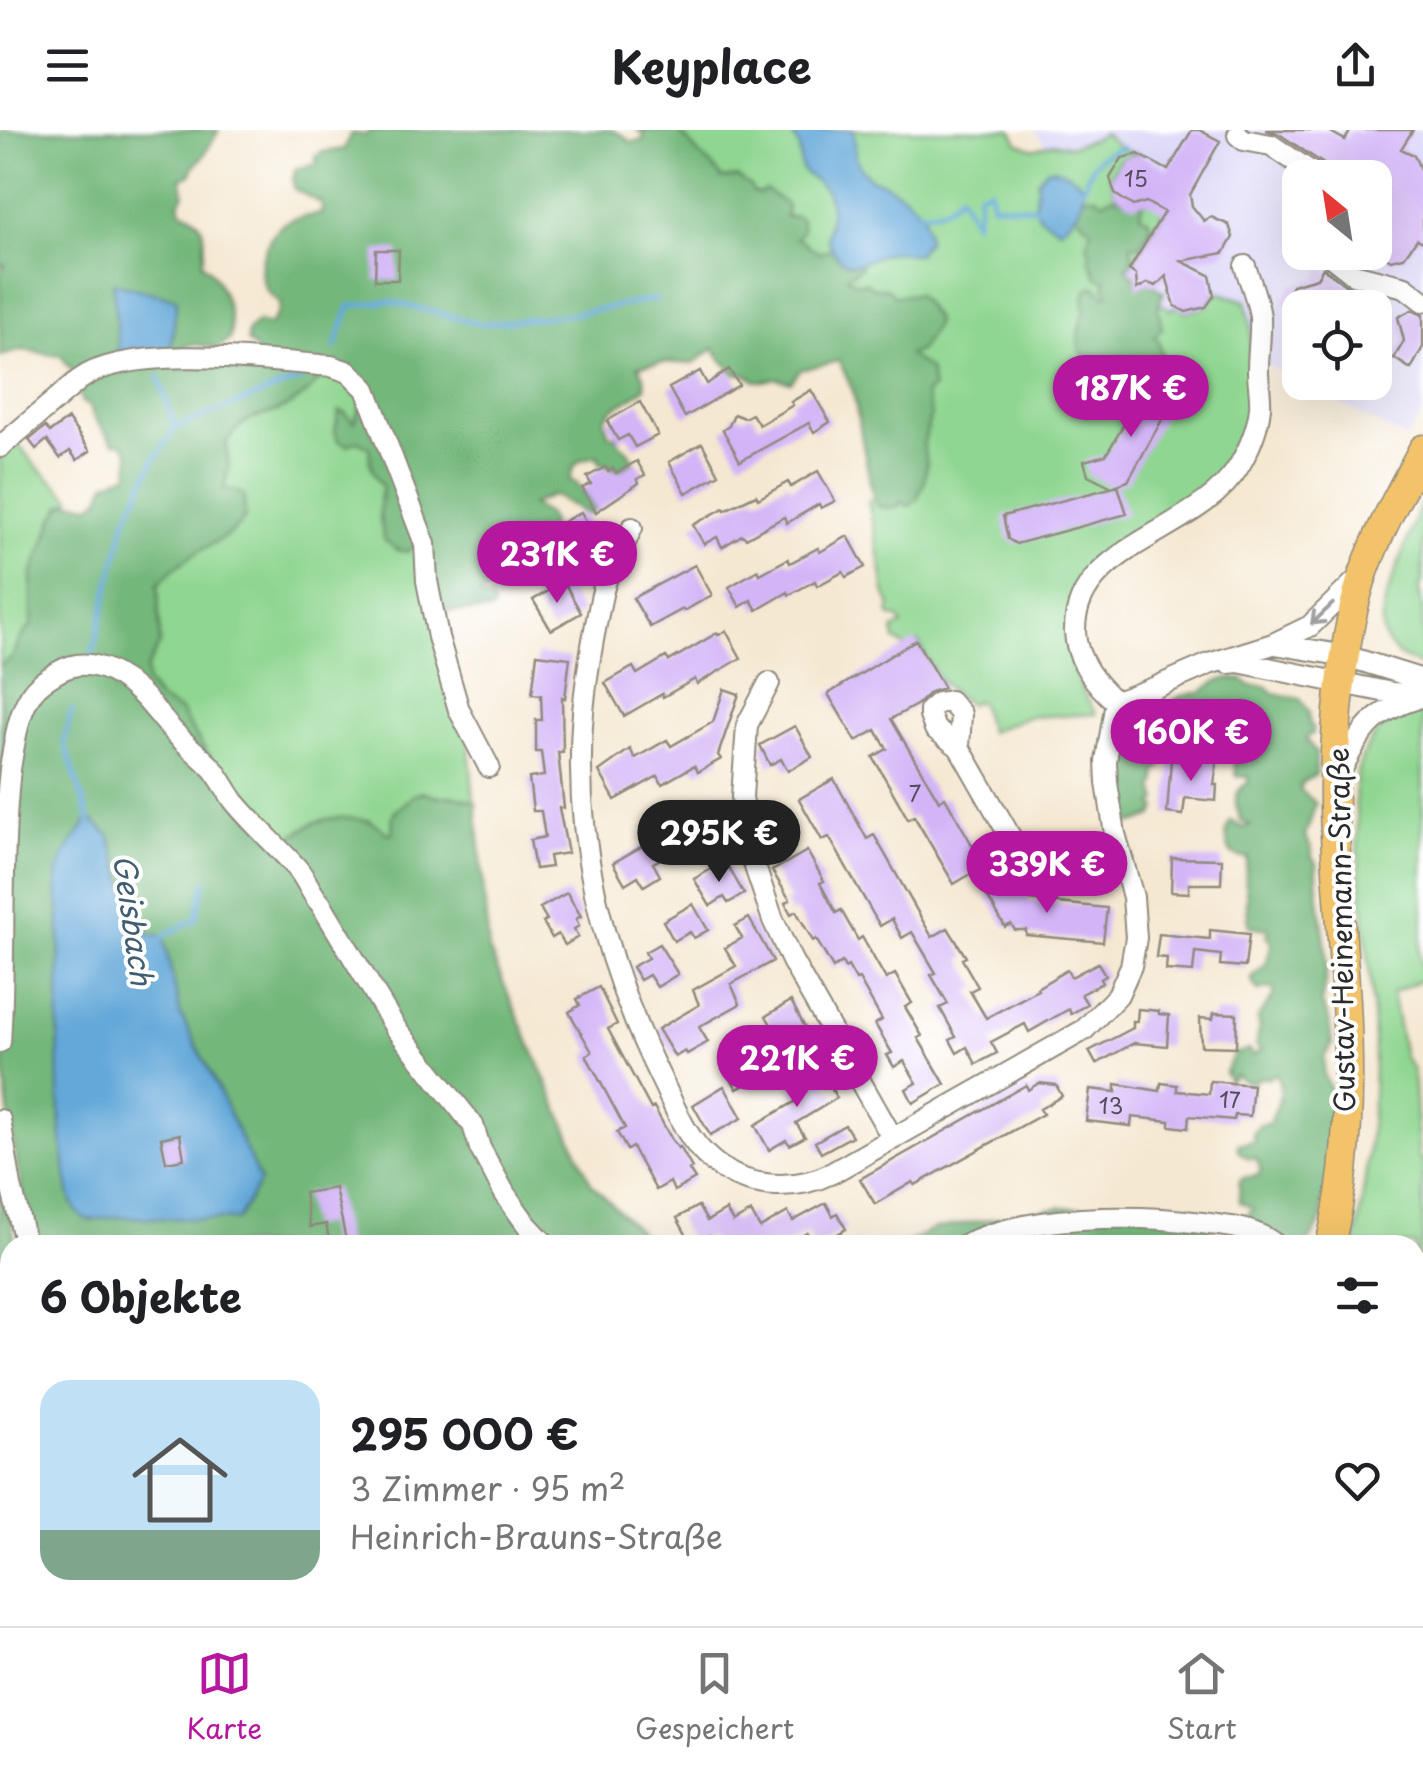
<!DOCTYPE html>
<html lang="de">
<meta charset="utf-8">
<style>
:root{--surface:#fff;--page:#f6f6f6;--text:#202124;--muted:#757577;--line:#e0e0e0;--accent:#b5179e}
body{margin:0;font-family:"Playpen Sans",sans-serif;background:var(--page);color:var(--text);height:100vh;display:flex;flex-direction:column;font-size:38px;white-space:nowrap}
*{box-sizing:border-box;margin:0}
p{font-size:32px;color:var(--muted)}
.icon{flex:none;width:55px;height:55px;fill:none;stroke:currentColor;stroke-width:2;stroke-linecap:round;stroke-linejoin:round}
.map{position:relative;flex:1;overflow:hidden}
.side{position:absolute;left:0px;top:1105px;width:1425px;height:392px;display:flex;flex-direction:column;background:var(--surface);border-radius:30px 30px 0 0;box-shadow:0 10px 40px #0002}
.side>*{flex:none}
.needle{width:65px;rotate:330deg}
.fabs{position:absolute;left:1282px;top:30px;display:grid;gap:20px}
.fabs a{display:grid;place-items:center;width:110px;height:110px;border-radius:20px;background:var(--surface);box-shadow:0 10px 40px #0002;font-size:50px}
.price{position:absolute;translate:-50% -85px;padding:0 22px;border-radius:35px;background:var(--accent);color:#fff;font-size:32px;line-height:65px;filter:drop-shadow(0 2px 5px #0008)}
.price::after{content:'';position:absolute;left:50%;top:60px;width:30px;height:22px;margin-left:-15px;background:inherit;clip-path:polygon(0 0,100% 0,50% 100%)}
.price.active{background:#222;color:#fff}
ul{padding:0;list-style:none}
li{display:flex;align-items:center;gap:30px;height:250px;padding:0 40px}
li+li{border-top:2px solid var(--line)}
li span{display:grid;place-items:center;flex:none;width:280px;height:200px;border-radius:30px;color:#555}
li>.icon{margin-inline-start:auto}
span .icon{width:120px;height:120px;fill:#fffc;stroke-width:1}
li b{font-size:42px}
h2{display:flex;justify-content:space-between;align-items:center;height:120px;padding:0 40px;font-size:42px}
header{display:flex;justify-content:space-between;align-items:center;height:130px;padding:0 40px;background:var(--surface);font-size:45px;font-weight:700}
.tabs{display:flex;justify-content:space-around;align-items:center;height:140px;border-top:2px solid var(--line);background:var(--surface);font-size:28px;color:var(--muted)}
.tabs a{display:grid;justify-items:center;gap:5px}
.tabs .active{color:var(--accent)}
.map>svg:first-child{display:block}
.built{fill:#dbd6f7;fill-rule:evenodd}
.green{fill:#8fd690;stroke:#5d805e;stroke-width:2.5}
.forest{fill:#73b77a;stroke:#4f7152;stroke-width:2.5;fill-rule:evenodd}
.water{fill:#63a8d9;stroke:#476a82;stroke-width:2.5}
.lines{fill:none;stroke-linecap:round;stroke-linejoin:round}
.stream{stroke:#63a8d9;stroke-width:5}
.building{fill:#d3b4f7}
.minor-casing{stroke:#908a7e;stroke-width:24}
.major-casing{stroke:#908a7e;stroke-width:31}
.minor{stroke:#fff;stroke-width:20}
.major{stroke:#f2c36a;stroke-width:28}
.oneway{stroke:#a0a0a0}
.labels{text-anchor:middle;stroke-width:8;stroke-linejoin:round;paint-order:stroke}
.number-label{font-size:22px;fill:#554d5e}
.street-label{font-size:28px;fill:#2b2b2b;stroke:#fff}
.water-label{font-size:30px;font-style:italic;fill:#415d71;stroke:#fff}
</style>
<header><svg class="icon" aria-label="menu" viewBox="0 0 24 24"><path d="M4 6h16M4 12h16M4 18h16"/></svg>Keyplace<svg class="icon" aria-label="share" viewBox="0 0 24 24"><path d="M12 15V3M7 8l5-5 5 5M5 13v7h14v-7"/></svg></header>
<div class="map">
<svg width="1423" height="1496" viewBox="0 0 1423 1496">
<rect width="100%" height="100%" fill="#fff"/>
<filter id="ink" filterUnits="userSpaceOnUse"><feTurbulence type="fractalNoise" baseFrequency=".01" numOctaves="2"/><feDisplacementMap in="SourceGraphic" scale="20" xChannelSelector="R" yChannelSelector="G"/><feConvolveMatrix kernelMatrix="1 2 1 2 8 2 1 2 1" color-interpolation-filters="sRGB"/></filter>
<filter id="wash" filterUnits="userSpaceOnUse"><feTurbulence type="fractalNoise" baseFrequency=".0048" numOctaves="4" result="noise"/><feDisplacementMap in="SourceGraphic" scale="40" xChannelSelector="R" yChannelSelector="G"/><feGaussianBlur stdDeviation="2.25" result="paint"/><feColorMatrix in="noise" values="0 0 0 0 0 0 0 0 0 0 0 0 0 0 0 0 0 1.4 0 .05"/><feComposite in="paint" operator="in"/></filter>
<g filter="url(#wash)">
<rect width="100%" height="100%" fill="#f5e8d1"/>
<path class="built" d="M1034,0H1423V282L1406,309L1300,252H1375V178H1300V252L1163,180ZM1300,48H1375V122H1300Z"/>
<path class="green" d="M637,0H1012L1018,13L1034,19L1053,13L1071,16L1096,8L1103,3L1122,19L1138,24L1121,28L1110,47L1115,64L1133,76L1151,70L1162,77L1163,82L1130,138L1131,142L1156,156V171L1171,180L1175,176L1186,182L1206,177L1217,162L1246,171L1251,195L1250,279L1242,309L1228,342L1183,383L1098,432L1066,503L1070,526L1079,554L1096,584L1026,587L989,602L980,573L974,571L970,574C954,566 938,550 930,534C925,526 924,519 918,512L907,518L895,510L893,500L902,495L898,488L891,487L889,482L891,475C882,462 884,450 881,436C877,413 873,393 868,371L910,362L920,329L664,15Z
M327,240L343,247L355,265L360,266L362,273L353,293L344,282L358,311L369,317L370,333L383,357L379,369L419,414L468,606L474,672L455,666L436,667L425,662L414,665L393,684L392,704L385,702L370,690L329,689L316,692L286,712L274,703L258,679L243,668L208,625L180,581L158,569L147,553L146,539L160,514L158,454C170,442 183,430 198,422C218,410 230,407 245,388L224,360L228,336L226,313C249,280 255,292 286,277C304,269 315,255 327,240Z
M16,311L35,335L71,368L69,372L62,375L54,388L32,444V494L21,508L12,528L0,535V324Z
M1423,368V450L1419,460L1423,478V536C1364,519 1381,480 1398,435C1406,413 1415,391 1423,368Z
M1423,578V795L1419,823L1423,849L1392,863L1404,927L1413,940L1419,1029H1423V1109L1415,1136V1115H1355C1368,1039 1377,964 1373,887C1370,824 1359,761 1357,697C1356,678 1353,654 1359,636C1368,606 1392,582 1423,578Z
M293,1488H997L983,1496H302Z
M1267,1488H1380L1382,1496H1263Z"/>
<path class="forest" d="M0,0H219C215,7 211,13 207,20C202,31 196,29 190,45L181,48L184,64L179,73L182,81C207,88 207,112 202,133C220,146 236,189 229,210L217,218L194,214L170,220L261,226L247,211L248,201L257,192L270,195L278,183L280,173C274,168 266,162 264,155C256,133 268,100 289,91C298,87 311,86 321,84L322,74L294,59L293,49L295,39L317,34L315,27L322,22L344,19L351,3L366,5L371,0H611L621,4L631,12L643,10L644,0H677C686,8 692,17 700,25C708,34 716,37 722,49L738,47L750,56L753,62L759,64L766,60L787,75L786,87L796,86L801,89L803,100L796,108C806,111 810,119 819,123L846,115L859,126L861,137L847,147L855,153H867L872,158H886L896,166L916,164C922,169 933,185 936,192C934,198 923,216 919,221L908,225L929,239L933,258L925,264L931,284L923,316L927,332L924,354L916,371L909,376L901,372L898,377L888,378L877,376L872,363L853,261L839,231L800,240L791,252L776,248L764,251H757L744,243L736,244L721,229L714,218L693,234L664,232L638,236L644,246L645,257C632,272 611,274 604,290L609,305L615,306C621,318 629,317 633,331L618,340L607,335L599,334L598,326C581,328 572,332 570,351L576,353L594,379L589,385L552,365L531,375C540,381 554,384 550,398L546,401L534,402L533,405L535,409L533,421L542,427L545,434L537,440L523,443L519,438L493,451L486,461L480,464L482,467L490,469L494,476L492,481H432L418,414L407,422L398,420L385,411C379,393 378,375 383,357C372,344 370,333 369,317L358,311L348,315L338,311L335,301L339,281L344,282L354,292L362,273L360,266L355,265L343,247L327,240C315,255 304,269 286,277C255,292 249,280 226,313L229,336L224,359L234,360L244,365L245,388C231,406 216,411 198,422C183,430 170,442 158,454L160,514L146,539L147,553L158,569L180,581L208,625L243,668L258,679L274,703L285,712C294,705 303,698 314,693C332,685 372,685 385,702L392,704L393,684L414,665L425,662L436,667L455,666L476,672L489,820L591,1053L652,1115H32C19,1040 0,963 4,888L0,535L12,528L21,508L32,494V444L54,388L62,375L69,372L91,375L101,368L106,353L129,344C129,331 133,322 122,313H114L94,288L90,277L82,272L72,240L61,226L23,220L0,226V142L5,135H0ZM57,750L129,765L149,804L163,807L181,886L212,946L221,969L111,1087L91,1091L76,1080L71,1068L64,1023L60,981V794Z
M1085,66H1096L1103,71L1115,66C1125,72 1134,69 1142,74L1140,85L1149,89L1151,98L1138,116L1131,115L1133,129L1126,138L1135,148L1136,155L1141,157L1148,153L1164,162L1158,177L1162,199L1154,206L1159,211L1163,232L1156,243L1143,248L1133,234L1124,230C1121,246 1129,255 1133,271L1123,283L1113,280C1105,271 1103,258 1109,248L1105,240L1107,230L1082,224C1075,213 1079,192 1085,181C1083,171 1082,158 1095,156L1105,166L1109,163L1104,157L1106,150L1097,148L1089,128L1090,120L1087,116L1091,99L1075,84L1080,69Z
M1229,548L1243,550L1251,556H1266L1274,563L1300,569L1308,581L1310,596L1313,598V604L1308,606L1307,610L1316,623V644L1301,654L1300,660L1316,673C1312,681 1311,694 1305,704L1312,720V727L1317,733C1315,779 1336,826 1321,872L1329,889L1332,915L1324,927V946L1333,965C1329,977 1334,985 1336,995C1338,1009 1334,1022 1330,1035C1324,1050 1332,1056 1322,1072L1323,1088L1307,1115H1285L1248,1094V1084L1253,1079L1240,1072L1239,1053L1242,1048L1258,1046L1261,1041L1257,1029L1247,1028L1238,1021V1014L1254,1011L1253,1001L1258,999V996L1271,992V986C1282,973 1282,959 1277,944L1267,948L1259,947L1255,952H1247L1235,945L1229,951L1225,942L1234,924L1249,920L1252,925L1262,920L1256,916L1259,897L1257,890C1261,878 1273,874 1274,860L1271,858L1258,861L1252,852L1253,846L1266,835L1272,812L1267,807L1269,799L1249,796C1247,778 1243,742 1248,727L1242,728L1232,724C1226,715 1224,700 1231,691L1243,698L1250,695L1241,691C1236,676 1230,663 1248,653V647L1236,646L1233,616L1214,615L1206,619L1202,617L1198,621L1189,620L1187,626L1181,624L1180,629H1168L1170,626L1161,629L1162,635L1156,643L1157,652L1154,658L1158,671L1153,675L1157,678L1154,686L1133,693H1125L1123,688L1126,676L1118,666L1121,651L1116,641V629L1121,623L1131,621C1142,604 1140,613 1138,594C1142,587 1148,586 1152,577L1165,578L1179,567L1193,563H1200L1216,552Z
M0,1036L16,1115H10V1488H18L14,1496H0Z
M1061,1077L1224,1085L1193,1115H903L934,1099Z
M129,1488H293L302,1496H128Z
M968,1488H1140L1133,1496H943C950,1492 959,1493 967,1491Z"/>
<path class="water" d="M853,0L855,9V25L862,40L872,50L879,51L905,66L923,83L928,109L917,124C909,125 902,122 894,122C872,122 855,147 837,126C831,119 827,113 827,105C828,90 834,80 828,66C823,53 815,52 806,44C797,36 802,24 798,14C795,10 793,5 792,0Z
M1047,38C1063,39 1073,44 1084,57C1082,76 1076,89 1060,99L1040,87L1034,78L1038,50Z
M113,153L177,169L171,218L119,227Z
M89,688L109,705L129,765L148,804L163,806L181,886L212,946L260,1051L237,1090L111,1087C97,1090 85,1094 76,1080C68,1067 67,1050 65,1035C54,956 60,875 60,796C60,781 57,765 57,750C58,728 78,706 89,688Z"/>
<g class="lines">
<path class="stream" d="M1078,60L1084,57C1091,32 1098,25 1123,17
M918,81C936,85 949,78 960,64L975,93L979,74L978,63L990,59L992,74L1036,78
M335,217L350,176L389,171L481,194L573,184L656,169
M175,298L302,249
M92,526L126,389L154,331L175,298L159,247
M72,580L64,612L90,692
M159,812L163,806L196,789L205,752
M183,1496L185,1488"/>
</g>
<g id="blocks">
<path class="building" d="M1192,0H1199L1220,11L1190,65L1192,76L1204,91L1211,87L1229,95L1233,107L1224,123L1181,131L1210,145L1214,166L1206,177L1186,182L1175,176L1166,146L1156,156L1148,153L1137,159L1136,145L1129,140L1164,82L1146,72L1133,76L1115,64L1110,48L1122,28L1138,24L1168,40Z
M1266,0H1327L1345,10L1351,0H1413L1401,19L1414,25L1423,46V112L1417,109L1404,127L1391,130L1380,124L1377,113H1375V48H1334L1333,42L1328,37L1279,4Z
M376,120H399L398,150H375Z
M1323,138L1345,155L1370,167L1373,178H1300V209H1296L1285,168L1292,155L1317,148Z
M1412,180L1423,185V217L1411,239L1394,228L1404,211L1398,187Z
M729,239L739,255L685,287L669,258L700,241L707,254Z
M1152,258L1173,270L1128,351L1112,357L1088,345L1084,331L1106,325L1143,262Z
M811,260L830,292L814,302L809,293L740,331L723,300L729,296L734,284L744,288L752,284L759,295L793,275L791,272Z
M640,272L658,305L635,317L628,305L618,310L607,291Z
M68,289L90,321L77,330L70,321L60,328L47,310L36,319L29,310L45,297L50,302Z
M702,313L719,344L686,363L669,332Z
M637,331L645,345L637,349L639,353L596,382L582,358L591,354L587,347L605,337L608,341L613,338L616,343Z
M818,341L835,371L821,378L819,374L787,393L784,387L746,408L742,405L722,417L717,407L704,414L693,395L724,378L725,380L756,365L758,369L788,352L791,357Z
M1118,356L1127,384L1016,414L1008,409L1003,386Z
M581,382L598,412L568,430L547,401Z
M848,406L865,437L846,447L843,442L817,456L815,451L789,465L788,462L757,480L751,470L740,477L729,457L758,440L760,444L788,429L790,433L818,418L820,422Z
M695,435L712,465L684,481L683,479L650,497L633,468Z
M564,452L581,483L551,500L533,470Z
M726,501L741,528L697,554L695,549L663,567L662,564L624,586L605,553L633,537L637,544L666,527L669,531L717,503L718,505Z
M916,510L944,558L930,562L918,574L891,589L939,671L945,667L984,736L954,754L914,686L908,689L873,627L887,619L876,600L856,611L828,564Z
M537,524L570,528L565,568L562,567L563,622H558L564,678H559L568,723L549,726L551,737L535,739L530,710L545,707L541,681H533L529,648L544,646L541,622H536V590H542L541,565L532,564Z
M724,559L739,564L718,625L721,629L698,642L694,636L662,654L658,646L615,670L599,641L630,619L635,628L667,610L671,616L713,592Z
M795,596L812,627L788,641L781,629L770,635L760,615Z
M1171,630L1198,633V630L1217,632L1214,655H1217L1216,671L1185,668L1183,685L1167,683Z
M834,649L867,709L874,705L932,807L948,798L966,827L962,829L978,857L970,861L986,888L1038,860L1037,858L1067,840L1071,847L1098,833L1106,846L1100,849L1102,853L1081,864L1087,874L1071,884L1069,879L1029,902L1025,894L991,912L997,923L976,934L967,917L957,923L950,910L956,907L940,878L948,874L931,845L936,843L912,802L902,808L892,789L880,796L829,707L822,710L799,669Z
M684,675L702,707L653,733L660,746L644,756L638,746L625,754L613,733L660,706L653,693Z
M807,721L824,751L820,753L836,783L841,780L858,810L862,807L886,849L895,844L912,873L905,877L922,906L918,908L945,954L913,973L906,959L917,953L904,931L894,937L887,925L892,923L875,894L882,890L859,849L856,850L848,836L845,838L842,832L833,838L816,809L813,811L796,781L791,784L785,773L790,770L772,741Z
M1172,728L1222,729L1221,754H1189V763L1171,762Z
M725,731L744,764L728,773L724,767L710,776L694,749Z
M1018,747L1030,770L1107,778L1103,812L1026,805V800H1015L1011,794L1005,797L987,766Z
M567,763L581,786L576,789L579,796L574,799L578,807L565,815L558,804L552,808L543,792L547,790L540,778Z
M693,774L708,800L694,808L690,802L674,811L663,791Z
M749,788L773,831L731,854L740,874L699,897L708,912L687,924L685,921L675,927L658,899L699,875L693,860L736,836L725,818L742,808L735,796Z
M1210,800L1249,804L1245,837L1220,835L1221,825L1195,822L1193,842L1166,840L1167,828L1156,827L1159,804L1210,809Z
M659,814L678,844L657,857L649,845L640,850L632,837L648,828L645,822Z
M599,857L617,894L608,899L651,979L654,977L672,1010L678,1018L680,1017L692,1038L689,1040L695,1049L674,1061L670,1052L656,1060L632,1017L627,1020L617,1002L625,998L586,925L592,922L569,882L580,875L577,869Z
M791,871L807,901L762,927L770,941L737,959L725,938L728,936L723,928L774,900L766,886Z
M1138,879L1159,881V884L1169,885L1167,916L1134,913L1096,934L1089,921L1133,898V891H1137Z
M1214,883L1237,884L1236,917L1201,916L1200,888L1213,889Z
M819,938L837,968L796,993L805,1007L790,1015L786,1010L769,1020L755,995L798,970L789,955L798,950L799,943L806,945Z
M1210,951L1253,955L1250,986L1235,985L1234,990L1189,986L1188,998L1170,996V991L1132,987L1131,996L1086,991L1090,959L1116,962V954L1160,961L1161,953L1177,955V961L1209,964Z
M1039,953L1056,955L1062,966L1040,979L1043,984L915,1055L913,1052L875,1074L860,1049L1026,955L1028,960Z
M724,956L742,988L710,1005L693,975Z
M845,995L852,1006L821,1023L815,1012Z
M180,1004L184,1029L166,1032L161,1008Z
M335,1058L347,1115H330L326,1094L310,1097L304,1063Z
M826,1073L833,1086L837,1083L846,1099L819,1115H814L807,1103L785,1115H714L709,1106L692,1115L677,1088L698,1076L707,1091L726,1080L733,1092L751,1082L760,1098L788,1082L793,1091Z"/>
</g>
</g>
<g filter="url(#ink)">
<use href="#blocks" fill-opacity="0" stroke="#908a7e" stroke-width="2.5"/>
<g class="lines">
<defs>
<path id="minor" d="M1238,5L1244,10L1271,15L1320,48
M1325,122L1353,144L1405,157L1423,171
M0,317L79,250C127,213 271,231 331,236L349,242L366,259L425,414L427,451L438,507L459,580L489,637
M632,398C627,407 624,417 619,425C615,432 610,438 608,445C602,459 600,475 597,489C588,534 581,579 581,625C579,741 612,850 663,953C676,980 687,1010 711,1030C744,1059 793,1062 832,1043L1084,900L1118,865L1131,836L1136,808L1133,767L1115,704L1107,653L1106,631L1116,572
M1275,514L1346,526L1423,550
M1228,533L1238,532L1392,563L1423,565
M769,553L747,595L742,667L751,725L773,790L792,831L893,1009
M1116,572C1096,555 1076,530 1075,502C1073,414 1200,403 1239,336C1249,319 1258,297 1260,278C1261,266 1258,253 1258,240C1258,223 1261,204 1260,187C1258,170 1250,152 1245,136
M1116,572L1154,558L1209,534L1273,514L1310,496L1363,444
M959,617L961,584L950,571L938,573L930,580V586L935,599L959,617L1019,722C1054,750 1083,744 1123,731
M1337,648C1360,605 1366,585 1415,569
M0,912C6,821 0,730 10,639C14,616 17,587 30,566C36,555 48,548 58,542C88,524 117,542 139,562C152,574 162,590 174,602C186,615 201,626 213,639C221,649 227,661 234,671C253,694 276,715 296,737C307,749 310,763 321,774L395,897L473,995L480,1018L505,1064L527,1095L546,1115
M0,990L11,1056L26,1115
M964,1115C1027,1084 1134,1084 1202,1093C1230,1097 1253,1097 1276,1115
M24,1492L41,1488
M143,1496L146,1488"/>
<path id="major" d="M1330,1115C1357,1006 1348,893 1340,782C1337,739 1333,696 1334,653C1335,591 1344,500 1364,442C1379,400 1402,359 1423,319
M1152,1496L1159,1488"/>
</defs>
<use href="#minor" class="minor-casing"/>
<use href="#major" class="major-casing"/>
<use href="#minor" class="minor"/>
<use href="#major" class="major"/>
</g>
<defs><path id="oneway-shaft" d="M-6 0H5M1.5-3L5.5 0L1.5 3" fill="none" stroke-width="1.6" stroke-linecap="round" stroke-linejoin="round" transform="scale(2.5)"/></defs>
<use class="oneway" href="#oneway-shaft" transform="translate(1322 484) rotate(136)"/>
</g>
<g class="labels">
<g class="number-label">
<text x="1136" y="57">15</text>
<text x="915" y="672">7</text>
<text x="1230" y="978">17</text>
<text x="1111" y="984">13</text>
</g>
<g class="street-label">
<text transform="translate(1342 800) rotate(-91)" y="10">Gustav-Heinemann-Straße</text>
</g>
<g class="water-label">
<text transform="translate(132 790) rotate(82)" y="10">Geisbach</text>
</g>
</g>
</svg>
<div class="fabs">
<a><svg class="needle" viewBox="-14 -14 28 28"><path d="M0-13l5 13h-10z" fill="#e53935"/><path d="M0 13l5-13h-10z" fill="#757577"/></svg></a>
<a><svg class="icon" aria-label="locate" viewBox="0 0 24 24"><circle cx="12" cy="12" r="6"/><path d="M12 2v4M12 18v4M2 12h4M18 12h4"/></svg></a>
</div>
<b class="price" style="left:1131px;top:310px">187K €</b>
<b class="price" style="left:557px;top:476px">231K €</b>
<b class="price" style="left:1191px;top:654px">160K €</b>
<b class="price active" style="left:719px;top:755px">295K €</b>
<b class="price" style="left:1047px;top:786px">339K €</b>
<b class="price" style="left:797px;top:980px">221K €</b>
<section class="side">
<h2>6 Objekte<svg class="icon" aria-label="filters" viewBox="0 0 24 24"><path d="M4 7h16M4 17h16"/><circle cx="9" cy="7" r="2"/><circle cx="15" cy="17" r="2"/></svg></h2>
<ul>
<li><span style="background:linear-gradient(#bfe0f5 75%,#7fa58c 0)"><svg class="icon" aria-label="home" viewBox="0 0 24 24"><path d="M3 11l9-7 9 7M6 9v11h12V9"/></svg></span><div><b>295 000 €</b><p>3 Zimmer · 95 m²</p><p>Heinrich-Brauns-Straße</p></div><svg class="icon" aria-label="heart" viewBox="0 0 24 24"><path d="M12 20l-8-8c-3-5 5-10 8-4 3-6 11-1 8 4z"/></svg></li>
</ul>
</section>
</div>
<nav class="tabs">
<a class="active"><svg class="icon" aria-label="map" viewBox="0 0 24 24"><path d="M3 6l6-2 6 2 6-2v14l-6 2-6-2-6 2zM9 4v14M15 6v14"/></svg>Karte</a>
<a><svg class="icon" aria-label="saved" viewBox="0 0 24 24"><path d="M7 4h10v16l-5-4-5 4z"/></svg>Gespeichert</a>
<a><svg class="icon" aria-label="home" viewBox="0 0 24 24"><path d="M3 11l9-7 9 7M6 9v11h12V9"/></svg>Start</a>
</nav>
